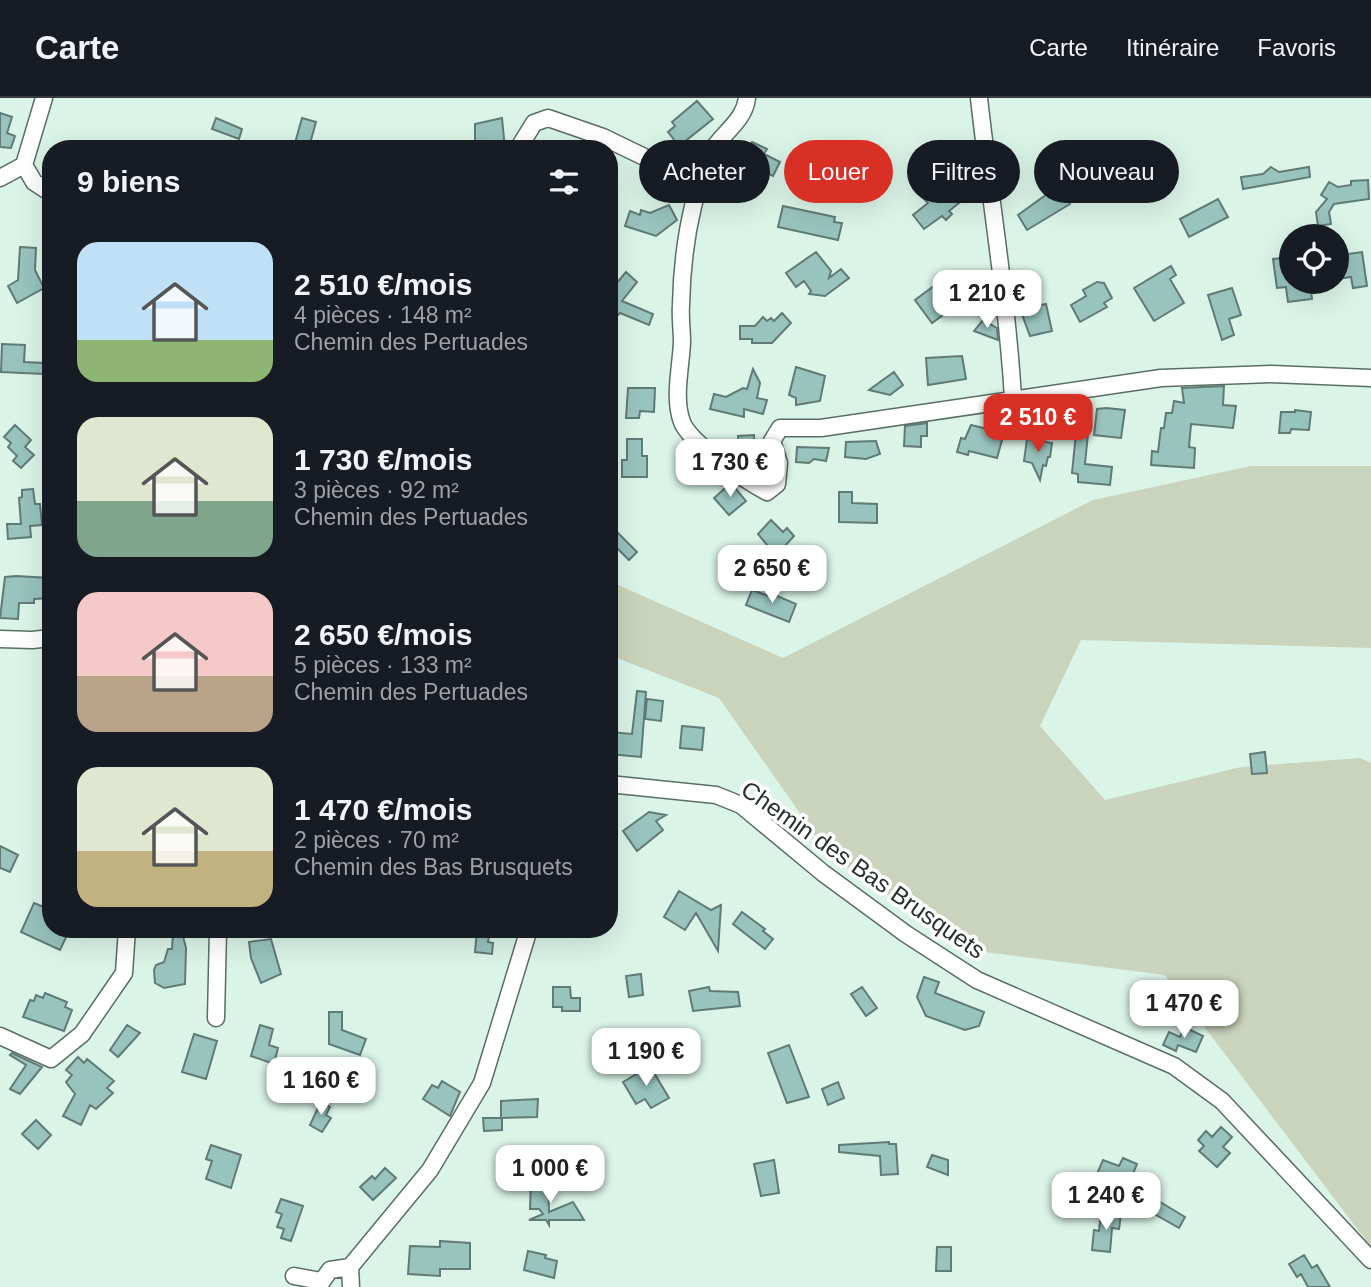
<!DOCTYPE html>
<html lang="fr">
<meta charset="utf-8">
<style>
:root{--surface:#171b24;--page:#20242c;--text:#f1f3f6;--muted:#9ea1a6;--line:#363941;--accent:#d93025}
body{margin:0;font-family:Arial,sans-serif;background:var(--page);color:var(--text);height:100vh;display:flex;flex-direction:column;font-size:26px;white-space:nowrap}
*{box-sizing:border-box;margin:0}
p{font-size:23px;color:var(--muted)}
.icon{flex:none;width:38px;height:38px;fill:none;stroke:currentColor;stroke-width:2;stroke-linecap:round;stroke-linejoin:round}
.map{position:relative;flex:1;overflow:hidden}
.panel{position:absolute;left:42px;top:42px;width:576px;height:798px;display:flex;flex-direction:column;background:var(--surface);border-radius:28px;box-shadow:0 7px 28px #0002}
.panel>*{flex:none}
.top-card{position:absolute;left:639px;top:42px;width:626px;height:63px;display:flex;gap:14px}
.buttons{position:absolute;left:1279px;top:126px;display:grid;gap:14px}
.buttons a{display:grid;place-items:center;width:70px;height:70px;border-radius:50%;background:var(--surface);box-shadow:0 7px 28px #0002;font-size:35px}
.price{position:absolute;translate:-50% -60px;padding:0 16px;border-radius:14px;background:#fff;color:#222;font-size:23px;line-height:46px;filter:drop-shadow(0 2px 4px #0008)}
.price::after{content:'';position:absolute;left:50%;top:42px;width:21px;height:16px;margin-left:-10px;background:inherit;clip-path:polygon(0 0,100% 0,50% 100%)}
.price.selected{background:var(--accent);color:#fff}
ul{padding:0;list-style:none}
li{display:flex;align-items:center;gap:21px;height:175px;padding:0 35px}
li span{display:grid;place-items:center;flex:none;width:196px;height:140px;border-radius:21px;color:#555}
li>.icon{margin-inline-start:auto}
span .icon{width:84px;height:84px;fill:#fffc;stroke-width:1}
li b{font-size:30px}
h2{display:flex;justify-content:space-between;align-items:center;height:84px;padding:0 35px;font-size:30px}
.tag{padding:0 24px;border-radius:32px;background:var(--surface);box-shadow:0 7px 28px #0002;font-size:24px;line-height:63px}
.tag.selected{background:var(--accent);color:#fff}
header{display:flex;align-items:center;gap:42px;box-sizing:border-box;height:98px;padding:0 35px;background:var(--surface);border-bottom:2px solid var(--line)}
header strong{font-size:33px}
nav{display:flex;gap:38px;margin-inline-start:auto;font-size:24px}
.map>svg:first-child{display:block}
.green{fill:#cad3bb}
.building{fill:#99c3bd;stroke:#607a76;stroke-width:2}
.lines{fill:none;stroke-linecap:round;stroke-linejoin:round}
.street-casing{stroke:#596e64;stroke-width:19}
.street{stroke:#fff;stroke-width:16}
.labels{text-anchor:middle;stroke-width:7;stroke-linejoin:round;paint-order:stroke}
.street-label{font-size:24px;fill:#28312d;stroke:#fff}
</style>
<header>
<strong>Carte</strong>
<nav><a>Carte</a><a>Itinéraire</a><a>Favoris</a></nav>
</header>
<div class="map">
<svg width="1371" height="1189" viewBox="0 0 1371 1189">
<rect width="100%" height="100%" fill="#dbf4e8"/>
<path class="green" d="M1251,368H1371V550L1081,542L1040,628L1105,702L1241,669L1360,660L1371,665V1149L1165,877L970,852L828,755L719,600L617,560L609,564V483L783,560L1093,402Z"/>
<path class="building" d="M697,3L713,21L679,48L668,34L675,28L672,24Z
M0,15L12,19L7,35L15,38L11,50L0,49Z
M216,20L242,31L239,41L212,31Z
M302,20L316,24L309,49L295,45Z
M502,20L505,51H481L480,43L475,44V26Z
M752,44L767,51L764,56L780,64L773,78L744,64Z
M1271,69L1279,74L1309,69L1310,79L1243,91L1241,79L1263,76Z
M1368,82L1369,101L1334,106L1329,114L1331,126L1318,128L1316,114L1327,101L1321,97L1329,84L1338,89L1351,87V83Z
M927,88L938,100L954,88L964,101L949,113L952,116L946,122L942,118L924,131L913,117L928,105L919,96Z
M1050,94L1056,102L1064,97L1070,106L1027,132L1018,117Z
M1218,101L1228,119L1189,139L1180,121Z
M669,107L677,122L656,138L625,128L630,113L640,117L641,112L650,115Z
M783,108L835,119L834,124L842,125L838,142L778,129Z
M20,149L36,150L35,172L44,190L17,205L8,188L18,182Z
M816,154L831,173L829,180L841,171L849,180L825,198L809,196L811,193L804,183L796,189L786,175Z
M1362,154L1367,188L1353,190L1351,179L1337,181V166L1341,165L1340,157Z
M1292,159V184H1310L1312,201L1288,204L1286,189L1277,190L1273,161Z
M1171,168L1176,177L1170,181L1184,205L1154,223L1134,190Z
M626,174L637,184L622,203L653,216L649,227L620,215L616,219L612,216L609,221V194Z
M1097,184L1104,185L1112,200L1104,205L1107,209L1080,224L1071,207L1086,198L1083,192Z
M934,188L944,202L957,192L964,202L932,225L915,202Z
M1232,190L1241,217L1229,221L1234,237L1222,242L1208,197Z
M1046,206L1052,233L1030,238L1020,211Z
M782,215L791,225L772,245H752V241H740V228H755L763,219L767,223L771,220L774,223Z
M983,222L997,230L998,242L974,233Z
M2,246L25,247L24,264L44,265V276L1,274Z
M962,258L966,281L928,287L926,260Z
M796,269L825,278L820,303L796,307V300L789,297Z
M753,271L760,285L757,300L767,302L763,316L744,311V319L710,311L714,296L726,299L743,290L747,291Z
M894,274L903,287L890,297L869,292Z
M1224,288L1223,307L1236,308L1233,330L1191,326L1189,349L1195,350L1194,370L1151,367L1152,353L1158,354L1161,330H1164L1166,315H1172L1174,303L1184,305L1182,290Z
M628,290H655L654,314L640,313L639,320H626Z
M1106,310L1125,312L1121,340L1094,337L1097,311Z
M1295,312L1311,314L1309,332L1291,331L1290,335H1279L1281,314H1295Z
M927,325V338H921V349L904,348L905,328Z
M15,327L31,342L25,349L34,357L21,370L13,363L17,358L8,349L11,345L4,339Z
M971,327L1004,335L997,360L969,353L968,357L957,354L961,340L965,341Z
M1076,335L1088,336L1085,366L1112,369L1110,387L1078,384V376L1072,375Z
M754,337V357H739L738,338Z
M627,341H642V358H647V379H622V362H627Z
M1027,341L1052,345L1050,359H1048L1046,368L1043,367L1040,382L1032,365L1024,363Z
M876,343L880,356L866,361L845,359L846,344Z
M797,349L829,350L826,363L814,361L809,365L796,364Z
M731,385L746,403L729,417L714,400Z
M33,391L35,406H40L42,427L30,428L31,439L8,441L7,426H21L19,400L22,399V392Z
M839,394H852V405L877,406V425L839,424Z
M771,422L783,434L787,430L794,438L776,458L758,436Z
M609,426L637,454L629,462L609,442Z
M16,478L51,480V500L34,501V505H19L18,521L0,520L5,479Z
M752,492L774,500L775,497L796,506L789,524L746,507Z
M637,593L646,594L641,659L609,656L611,634L632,636Z
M647,601L663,603L661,623L645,621Z
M682,628L704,630L702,652L680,650Z
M1265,654L1267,675L1252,676L1250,656Z
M649,714L666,717L656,723L663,732L637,753L623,733Z
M0,748L18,757L10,774L0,770Z
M679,793L711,812L721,807L718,853L696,815L685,832L664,819Z
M34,805L51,812V831H70L60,852L21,834Z
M742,814L765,831L763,833L773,841L765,851L733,826Z
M477,832L490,833L488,844L493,845L492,856L475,854Z
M173,834H182L186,850L185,886L164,890L155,885L154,872L156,867L164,864L168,851H172Z
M271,841L281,876L261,885L251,860L249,844Z
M641,876L643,897L629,899L626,878Z
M924,879L939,884L935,895L984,914L979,928L965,932L926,918L917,899Z
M553,889H570L571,900H580V913H562V909H553Z
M709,889L710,893L738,894L740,908L693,913L689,893Z
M862,889L877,910L866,918L851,896Z
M45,895L67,904L65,909L72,912L64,933L23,919L30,902L34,903L36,897L43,900Z
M329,914H342V932L366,941L360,957L329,946Z
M127,927L140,935L118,959L110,952Z
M260,927L273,931L269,947L278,950L274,966L251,958Z
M1184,929L1203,938L1196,954L1178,947L1176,953L1163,947L1169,934L1180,939Z
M194,936L217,943L206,981L182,974Z
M789,947L809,999L787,1005L768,955Z
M12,955L42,969L20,996L10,991L26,967L10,957Z
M78,959L84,965L87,961L114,983L107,990L113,995L96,1011L90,1007L81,1027L63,1018L75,996L66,984L72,977L66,972Z
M650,968L669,1000L651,1010L645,1001L636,1006L623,984Z
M442,983L460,994L450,1018L423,1001L432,987L438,990Z
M838,984L844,1000L828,1007L822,991Z
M538,1001L537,1019L502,1020V1032L484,1033L483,1020H501V1003Z
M321,1003L330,1009L326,1017L331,1020L322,1034L310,1027Z
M36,1022L51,1037L38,1051L22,1036Z
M1221,1029L1232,1039L1223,1049L1230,1055L1217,1069L1199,1053L1204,1048L1198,1042L1206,1033L1212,1039Z
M889,1044V1046H896L898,1076L881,1077L880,1058L839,1054V1047Z
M211,1047L241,1057L231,1090L206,1081L212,1063L206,1061Z
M932,1057L948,1062V1077L927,1069Z
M1123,1060L1137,1066L1128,1088L1097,1076L1103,1062L1119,1068Z
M774,1062L779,1095L761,1098L754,1066Z
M385,1070L396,1080L373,1102L360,1089L372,1078L375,1081Z
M531,1083H548L549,1114L573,1104L584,1122H549V1127L546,1122H529L543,1116L539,1111H530Z
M1147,1096L1185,1119L1179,1130L1142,1109Z
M281,1101L303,1108L291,1143L281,1140L284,1131L277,1129L282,1116L276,1114Z
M1101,1115L1121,1116L1119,1131L1112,1130L1110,1154L1092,1152L1094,1132L1099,1133Z
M440,1143L470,1145V1171H440V1178L408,1176L410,1148L440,1149Z
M937,1149H951V1173H936Z
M528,1153L546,1157L545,1160L557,1163L554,1180L524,1172Z
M1304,1157L1312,1170L1317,1167L1330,1189H1308L1301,1176L1297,1179L1289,1166Z"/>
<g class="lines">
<defs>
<path id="street" d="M747,0C744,26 717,37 708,61C690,106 682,159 681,207C680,219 682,232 682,244C681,269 673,300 682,324C690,345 746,383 767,394L777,386L779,365L772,343L780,330H821L1161,280L1271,276L1371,280
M979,0C990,100 1007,200 1013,300
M518,51L534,25L548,20L603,39L700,86
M24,67L34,84L51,95
M0,80L24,67L44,0
M0,541L32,542L51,540
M609,686L716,697L741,707L823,775L906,836L977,882L1174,968L1222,1003L1371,1162
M216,920L218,831
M0,938L51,961L82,936L124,875L127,831
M350,1169L351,1189
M294,1178L321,1183
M318,1189L330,1172L350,1169L430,1072L482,985L529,831"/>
</defs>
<use href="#street" class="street-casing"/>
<use href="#street" class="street"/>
</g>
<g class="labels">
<g class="street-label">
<text transform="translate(863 772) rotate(35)" y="8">Chemin des Bas Brusquets</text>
</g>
</g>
</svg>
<div class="buttons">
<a><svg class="icon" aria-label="locate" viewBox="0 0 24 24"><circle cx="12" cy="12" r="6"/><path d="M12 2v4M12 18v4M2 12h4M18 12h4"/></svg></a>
</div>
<b class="price" style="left:987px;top:232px">1 210 €</b>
<b class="price selected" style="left:1038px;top:356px">2 510 €</b>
<b class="price" style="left:730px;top:401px">1 730 €</b>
<b class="price" style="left:772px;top:507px">2 650 €</b>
<b class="price" style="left:1184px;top:942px">1 470 €</b>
<b class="price" style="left:646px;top:990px">1 190 €</b>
<b class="price" style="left:321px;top:1019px">1 160 €</b>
<b class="price" style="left:550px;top:1107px">1 000 €</b>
<b class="price" style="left:1106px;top:1134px">1 240 €</b>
<div class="top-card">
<a class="tag">Acheter</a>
<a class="tag selected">Louer</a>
<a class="tag">Filtres</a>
<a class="tag">Nouveau</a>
</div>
<section class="panel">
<h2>9 biens<svg class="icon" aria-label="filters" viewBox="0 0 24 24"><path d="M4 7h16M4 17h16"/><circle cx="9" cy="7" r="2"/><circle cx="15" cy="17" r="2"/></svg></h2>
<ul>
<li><span style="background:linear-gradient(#bfe0f5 70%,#8fb573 0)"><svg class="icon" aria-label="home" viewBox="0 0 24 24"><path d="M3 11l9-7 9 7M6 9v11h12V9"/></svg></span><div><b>2 510 €/mois</b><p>4 pièces · 148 m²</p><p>Chemin des Pertuades</p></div></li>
<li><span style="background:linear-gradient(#dfe7d0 60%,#7fa58c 0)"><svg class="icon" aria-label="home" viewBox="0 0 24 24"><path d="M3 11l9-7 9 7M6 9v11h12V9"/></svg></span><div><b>1 730 €/mois</b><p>3 pièces · 92 m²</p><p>Chemin des Pertuades</p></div></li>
<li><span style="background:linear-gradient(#f6c9c9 60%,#b9a48a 0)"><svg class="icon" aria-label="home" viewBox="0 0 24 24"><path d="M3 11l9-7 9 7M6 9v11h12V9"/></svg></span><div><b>2 650 €/mois</b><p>5 pièces · 133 m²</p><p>Chemin des Pertuades</p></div></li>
<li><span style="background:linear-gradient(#dfe7d0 60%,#c2b280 0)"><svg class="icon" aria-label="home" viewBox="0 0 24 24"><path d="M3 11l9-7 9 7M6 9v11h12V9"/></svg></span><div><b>1 470 €/mois</b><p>2 pièces · 70 m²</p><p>Chemin des Bas Brusquets</p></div></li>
</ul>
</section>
</div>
